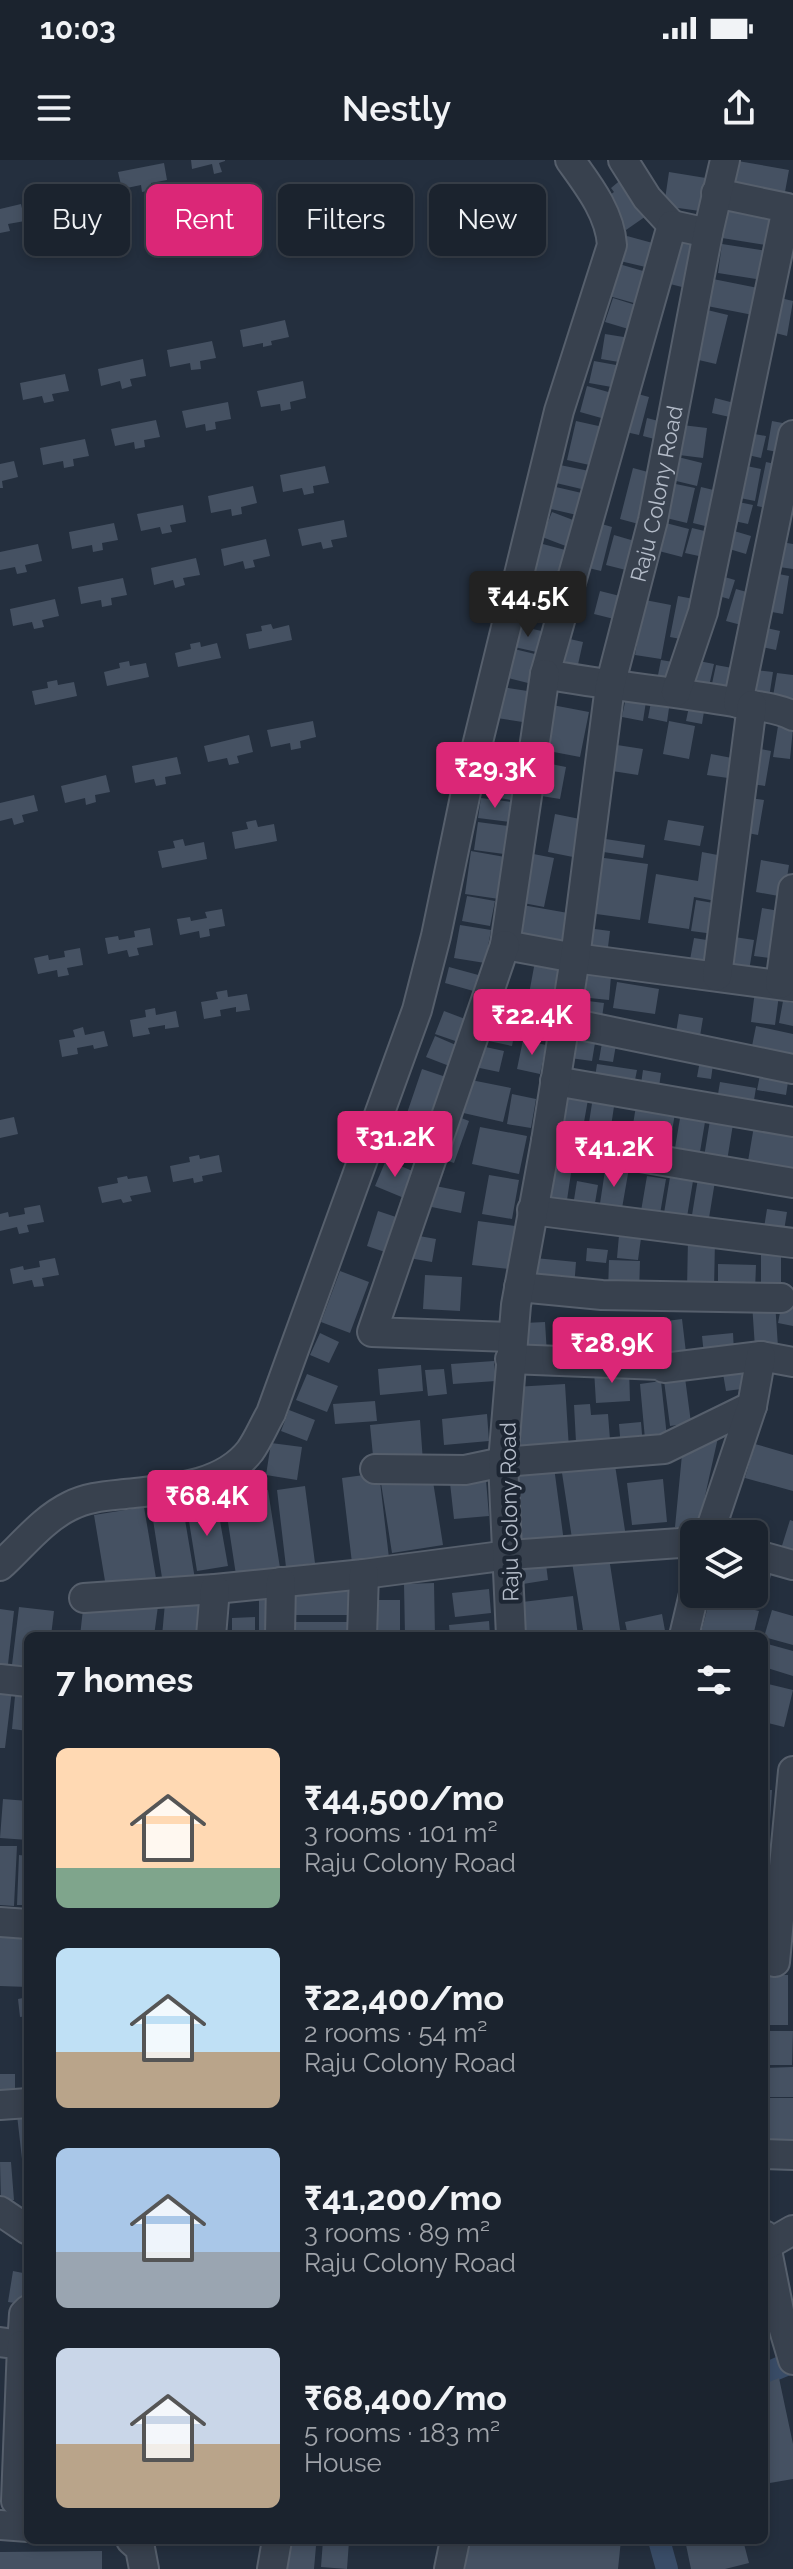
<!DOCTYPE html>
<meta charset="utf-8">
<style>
:root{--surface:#1b232e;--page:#282f3a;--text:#f1f3f6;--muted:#a0a4aa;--line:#39404a;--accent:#db2777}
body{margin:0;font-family:Raleway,sans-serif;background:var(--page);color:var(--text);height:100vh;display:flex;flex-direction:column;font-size:30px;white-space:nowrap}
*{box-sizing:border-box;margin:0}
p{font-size:26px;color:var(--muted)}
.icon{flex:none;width:44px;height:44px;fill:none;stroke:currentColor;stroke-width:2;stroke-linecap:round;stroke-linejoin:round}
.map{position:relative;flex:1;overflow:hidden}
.side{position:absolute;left:24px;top:1472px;width:744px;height:912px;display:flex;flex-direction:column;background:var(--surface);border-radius:12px;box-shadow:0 4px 12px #0003,0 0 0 2px var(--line)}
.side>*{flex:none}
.hud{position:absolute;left:24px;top:24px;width:746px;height:72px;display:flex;gap:16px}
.fabs{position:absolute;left:680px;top:1360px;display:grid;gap:16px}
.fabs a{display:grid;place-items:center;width:88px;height:88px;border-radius:12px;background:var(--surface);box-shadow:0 4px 12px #0003,0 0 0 2px var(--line);font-size:40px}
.price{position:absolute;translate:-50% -68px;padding:0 18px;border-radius:8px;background:var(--accent);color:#fff;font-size:26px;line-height:52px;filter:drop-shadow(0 2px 4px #0008)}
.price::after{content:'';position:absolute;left:50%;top:48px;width:24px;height:18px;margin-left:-12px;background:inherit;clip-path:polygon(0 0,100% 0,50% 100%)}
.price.active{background:#222;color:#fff}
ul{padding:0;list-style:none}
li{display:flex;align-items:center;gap:24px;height:200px;padding:0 32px}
li span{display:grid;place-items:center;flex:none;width:224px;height:160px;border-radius:12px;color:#555}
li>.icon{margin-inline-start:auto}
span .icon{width:96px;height:96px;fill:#fffc;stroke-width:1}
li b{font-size:34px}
h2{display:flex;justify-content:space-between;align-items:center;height:96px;padding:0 32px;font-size:34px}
.tag{padding:0 28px;border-radius:12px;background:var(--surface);box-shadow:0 4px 12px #0003,0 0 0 2px var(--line);font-size:28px;line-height:72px}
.tag.active{background:var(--accent);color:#fff}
.status{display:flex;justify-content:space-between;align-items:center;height:56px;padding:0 40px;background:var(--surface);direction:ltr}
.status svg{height:22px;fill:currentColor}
header{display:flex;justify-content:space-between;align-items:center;height:104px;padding:0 32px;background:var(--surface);font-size:36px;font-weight:600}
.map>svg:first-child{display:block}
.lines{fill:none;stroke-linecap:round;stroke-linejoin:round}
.canal{stroke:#394c67;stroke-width:22}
.building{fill:#455162}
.minor-casing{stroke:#565f6c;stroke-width:32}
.minor{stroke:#38414e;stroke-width:28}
.labels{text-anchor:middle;stroke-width:8;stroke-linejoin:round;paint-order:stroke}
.street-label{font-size:22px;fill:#b4bcc9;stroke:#1d2633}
</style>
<div class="status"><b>10:03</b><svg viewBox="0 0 49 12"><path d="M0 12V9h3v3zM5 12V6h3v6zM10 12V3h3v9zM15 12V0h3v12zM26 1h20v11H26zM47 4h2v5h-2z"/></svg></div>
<header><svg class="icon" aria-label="menu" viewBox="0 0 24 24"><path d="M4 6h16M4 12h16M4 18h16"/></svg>Nestly<svg class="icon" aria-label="share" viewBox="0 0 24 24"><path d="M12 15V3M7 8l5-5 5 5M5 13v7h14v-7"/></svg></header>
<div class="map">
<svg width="793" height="2409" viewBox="0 0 793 2409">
<rect width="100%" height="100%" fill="#242f3e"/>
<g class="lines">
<path class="canal" d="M764,2214L793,2202
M659,2380L667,2409"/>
</g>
<path class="building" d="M191,0H225V1L219,3L222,12L214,14L212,4L192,9Z
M738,1L789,10L783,43L732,33Z
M164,3L167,20L151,23L152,30L142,32L141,25L122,29L118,12Z
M669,12L712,19L707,52L664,46Z
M623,18L649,54L626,70L603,40L614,32L611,28Z
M92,24L96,41L80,44L81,51L71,53L70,46L50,50L47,33Z
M729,40L773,48L766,85L722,78Z
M21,44L25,61L8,64L10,71L0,73V49Z
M627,76L660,85L654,109L620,101Z
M678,76L702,82L690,129L666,123Z
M722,84L774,92L769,121L718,113Z
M619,104L650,113L641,145L609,136Z
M713,119L763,129L758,156L707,146Z
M772,136L793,141L787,176L764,170Z
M613,138L642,147L635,171L605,162Z
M703,149L728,155L716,204L690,198Z
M285,160L289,177L271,181L272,185L263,187V183L243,187L240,170Z
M605,174L636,179L631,204L601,199Z
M212,181L216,198L200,201L201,209L191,210L190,203L170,207L167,190Z
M143,199L146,216L130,219L132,226L122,229L120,221L101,226L98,209Z
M594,201L627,207L623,229L589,223Z
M65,214L69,231L52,234L54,241L44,243L42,236L23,240L20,223Z
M303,221L306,238L290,242L291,249L281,251L280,244L261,247L257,231Z
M587,226L619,235L612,261L580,252Z
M627,231L649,237L639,275L617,270Z
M715,238L738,244L734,258L712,253Z
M228,242L231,259L215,262L216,269L206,271L205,264L186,268L182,251Z
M647,258L666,263L662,281L643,276Z
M156,260L160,277L144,280L145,287L135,289L134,282L115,286L111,269Z
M576,261L603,267L594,306L567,300Z
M772,261L793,265L788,294L767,290Z
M682,265L707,268L703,298L679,295Z
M744,272L766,276L761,298L739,293Z
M85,279L89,296L73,299L74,306L64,308L63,301L43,305L40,288Z
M674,296L702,303L697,326L668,319Z
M14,301L18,317L2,321L3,328H0V304Z
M766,302L785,306L775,350L757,346Z
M737,304L761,309L755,341L730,336Z
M560,305L594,312L590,331L556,323Z
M325,306L329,323L313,326L314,333L304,335L302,328L283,332L280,315Z
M633,308L659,315L646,366L620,359Z
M671,323L695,328L687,363L662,357Z
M253,326L257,343L241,347L242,354L232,356L231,349L211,353L208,336Z
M556,327L586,334L581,356L551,349Z
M701,327L726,333L717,369L693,363Z
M729,340L753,345L748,364L725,359Z
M183,345L186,362L170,365L172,372L162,374L160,367L141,371L137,354Z
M552,352L581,363L571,388L542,377Z
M344,360L347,377L331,380L333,387L323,389L321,382L302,386L298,369Z
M588,360L612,367L601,411L576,405Z
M662,362L689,369L682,397L655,390Z
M114,363L118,380L102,383L103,390L93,392L92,385L72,389L69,372Z
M692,368L713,373L708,398L685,393Z
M724,368L751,376L746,394L719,386Z
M614,375L638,382L630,411L606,405Z
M266,379L270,396L253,400L255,407L245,409L243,401L224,406L221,389Z
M776,381L793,384V409L772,406Z
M539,383L569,391L559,428L529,420Z
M38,384L42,401L25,405L27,412L17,414L15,407L0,410V392Z
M196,398L200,415L183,418L185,425L175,428L173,420L154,425L151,408Z
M768,412L789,416L783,454L761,450Z
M714,414L735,420L729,439L708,433Z
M123,418L127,435L111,438L112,445L102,447L101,440L81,444L78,427Z
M527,422L560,430L553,455L521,446Z
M736,429L754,434L745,466L726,461Z
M600,431L624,437L618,460L594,454Z
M678,436L699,440L691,481L670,477Z
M55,439L59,456L42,460L44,467L34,469L32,462L13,466L10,449Z
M645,440L671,445L661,499L635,495Z
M271,464L273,469L289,465L292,480L249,489L246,474L262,471L261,466Z
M515,465L546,472L541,493L510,486Z
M757,466L780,471L776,490L753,485Z
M561,477L583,482L577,509L555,505Z
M200,482L201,487L217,483L221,498L178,507L175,493L191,489L190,484Z
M510,488L539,495L532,524L504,517Z
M689,499L714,504L707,535L683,530Z
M661,500L679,503L675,529L656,525Z
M129,501L130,506L146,503L149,517L107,526L104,512L120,508L119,503Z
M716,505L738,509L733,537L710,533Z
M747,509L773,512L768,544L743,540Z
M777,513L793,515V545L772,542Z
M57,520L58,525L74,522L77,536L35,545L32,531L48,528L47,522Z
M502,527L534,532L529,563L497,558Z
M653,531L671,534L667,562L648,558Z
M627,532L647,535L643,561L622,557Z
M691,537L706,539L702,564L686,561Z
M547,544L589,552L580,597L538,589Z
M313,561L316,577L300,581L301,588L291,590L290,583L271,587L267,570Z
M669,561L695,566L689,599L663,594Z
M778,566L793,568L790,599L773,597Z
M249,575L253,592L237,596L239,603L229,605L227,598L208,602L204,586Z
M617,585L643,589L638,615L612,611Z
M750,587L771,591L765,626L744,623Z
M711,594L732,598L728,618L707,615Z
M495,595L524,600L517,641L488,636Z
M177,597L181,614L165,617L166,624L156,626L154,619L135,623L132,606Z
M541,602L566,607L560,639L535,635Z
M106,615L110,632L95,635L96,642L86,645L85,638L65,643L61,626Z
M34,635L38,651L22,655L24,662L14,665L12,658L0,661V643Z
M743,637L764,640L758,675L737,671Z
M481,638L512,642L510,662L478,658Z
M555,654L580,659L573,697L548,692Z
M256,660L258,667L274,664L277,681L235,689L232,672L248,669L246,662Z
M668,660L704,666L700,686L664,680Z
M478,662L508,666L504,694L474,690Z
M599,678L645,685L643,698L597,691Z
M183,679L185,686L204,682L207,699L162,708L158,691L175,688L173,681Z
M471,691L505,697L499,739L465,734Z
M523,692L554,698L544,747L513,741Z
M702,692L723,696L716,741L694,737L689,769L648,763L656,714L698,721Z
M597,697L648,704L640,760L589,753Z
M761,700L789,705L784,737L756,732Z
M467,736L495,741L490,766L462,761Z
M696,740L719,744L714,774L691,771Z
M517,744L568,753L561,788L510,779Z
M762,748L785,752L777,799L754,796Z
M222,749L225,766L209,769L210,776L200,778L199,771L180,775L177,759L190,757L191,761L207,758L205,752Z
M460,765L491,770L485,803L454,798Z
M150,768L153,785L137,788L139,795L129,797L127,790L108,794L105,778L118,776L119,780L135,777L134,771Z
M587,768L610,771L607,795L584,792Z
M728,776L754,780L749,811L722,807Z
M694,778L713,781L709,809L689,805Z
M80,788L83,805L67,808L69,815L58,817L57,810L38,814L34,798L48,795L49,800L65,797L64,791Z
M536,796L563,801L556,839L529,834Z
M449,807L482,816L477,832L445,823Z
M583,813L611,816L609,840L580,837Z
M617,822L659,829L655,854L613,848Z
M227,830L228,837L247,834L250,850L236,852V847L220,850L221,856L204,859L201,842L218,839L216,832Z
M755,831L779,835L775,865L751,862Z
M580,840L604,843L601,865L577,861Z
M783,841L793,843V866L779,863Z
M155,848L156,855L176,851L179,867L165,869V865L148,868L150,874L133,877L130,860L146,857L145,850Z
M444,851L473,862L464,884L435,874Z
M679,854L703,858L699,882L675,879Z
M488,864L515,870L512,886L484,880Z
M756,866L793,874V894L752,886Z
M83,867L85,875L104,871L108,886L94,889L93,885L77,888L78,894L62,897L59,880L75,877L73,870Z
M575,868L597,871L592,901L570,898Z
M435,876L465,889L457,909L426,897Z
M603,877L617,879L613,902L599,900Z
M523,880L546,885L540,914L517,909Z
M481,886L504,891L499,912L475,907Z
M701,895L714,897L711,919L697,917Z
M597,904L637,910L633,930L594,924Z
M762,905L790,909L786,935L757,930Z
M422,909L455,920L438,970L405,959Z
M643,910L661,913L658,934L640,931Z
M466,919L511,928L503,962L459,952Z
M720,922L756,928L752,952L716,946Z
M562,930L589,934L581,979L555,975Z
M512,934L536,939L531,968L507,964Z
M593,937L615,940L610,973L588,969Z
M636,946L675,953L668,996L629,989Z
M681,952L706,956L698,1004L673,1000Z
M451,954L469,961L454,1003L436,997Z
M711,954L734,958L727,1001L704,997Z
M14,957L18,974L0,978V960Z
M398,966L425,975L415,1001L388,992Z
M754,966L793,972V1015L747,1007Z
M480,967L527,976L519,1014L472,1004Z
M552,990L574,993L567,1040L545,1037Z
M199,995L200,999L219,995L222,1012L202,1016L203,1021L194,1023L193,1018L173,1022L170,1006L190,1002L189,997Z
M386,1000L415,1012L404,1038L375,1026Z
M606,1004L629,1008L621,1054L599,1050Z
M699,1012L716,1015L709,1058L692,1055Z
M489,1015L519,1020L512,1059L482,1054Z
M127,1016L128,1019L147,1016L151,1032L130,1036L132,1041L123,1043L121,1039L102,1043L98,1027L118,1023L117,1018Z
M647,1016L666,1019L660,1054L641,1051Z
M670,1017L693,1021L687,1057L664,1053Z
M577,1021L598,1025L593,1055L572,1052Z
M426,1024L465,1032L461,1053L422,1045Z
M40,1045L44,1062L27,1065L29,1072L19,1074L17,1067L0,1071V1054L8,1052L9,1057L25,1054L24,1048Z
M767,1049L787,1052L783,1077L763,1074Z
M378,1051L405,1060L394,1095L367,1086Z
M478,1061L515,1066L509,1109L472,1105Z
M642,1071L638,1100L617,1098L619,1075Z
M408,1074L436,1079L432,1102L403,1097Z
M688,1079L715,1080L714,1130L687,1129Z
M761,1086H781V1133H761Z
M587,1088L608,1090L606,1103L586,1101Z
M55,1098L59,1115L42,1118L44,1126L34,1127L32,1120L13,1124L10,1109L23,1106L24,1110L40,1107L39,1101Z
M535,1098L576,1102L574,1128L533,1125Z
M609,1100L640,1101L639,1133L608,1131Z
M718,1104L756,1105L755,1131L718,1130Z
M340,1111L369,1122L350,1173L321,1162Z
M425,1115L462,1117L460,1151L423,1149Z
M775,1142L778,1187L755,1188L752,1143Z
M782,1142L793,1145V1166L778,1163Z
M605,1159H627L629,1197L607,1198Z
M682,1159L687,1201L664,1204L659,1162Z
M545,1162L547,1194L525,1196L524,1163Z
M320,1173L339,1182L329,1203L310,1195Z
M733,1173L734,1192L704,1195L702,1176Z
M744,1198L749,1228L726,1231L721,1202Z
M494,1201L496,1221L453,1224L451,1204Z
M421,1205L423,1231L380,1235L378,1209Z
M629,1208L630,1241L596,1243L594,1210Z
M444,1209L447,1234L428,1236L425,1210Z
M684,1210L691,1263L670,1266L663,1213Z
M307,1214L338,1226L327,1252L296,1240Z
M661,1221L667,1277L645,1279L640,1224Z
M565,1224L569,1289L518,1292L514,1227Z
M375,1241L377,1261L335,1264L333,1244Z
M590,1244L591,1255L608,1254L610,1280L576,1282L574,1245Z
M289,1250L315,1260L307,1281L281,1271Z
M487,1254L489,1281L444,1285L442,1259Z
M420,1260L423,1302L374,1306L370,1265Z
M641,1262L643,1287L621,1288L619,1264Z
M719,1273L697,1372L675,1367L683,1284Z
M271,1283L302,1287L297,1320L266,1315Z
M755,1284L793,1295V1331L745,1318Z
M615,1305L626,1377L573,1385L562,1313Z
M554,1307L564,1382L521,1388L511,1312Z
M379,1313L389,1398L352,1403L342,1318Z
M432,1315L443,1385L392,1393L381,1323Z
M663,1319L667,1362L632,1365L627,1323Z
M486,1320L489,1356L454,1359L450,1323Z
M305,1326L315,1403L286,1407L277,1330Z
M268,1330L280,1408L236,1415L224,1336Z
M182,1342L195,1419L163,1424L151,1347Z
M217,1344L228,1406L197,1411L187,1349Z
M144,1347L157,1424L107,1433L94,1355Z
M790,1360L793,1361V1396L780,1392Z
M608,1391L621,1476H584L571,1396Z
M545,1396L548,1420L523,1424L519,1400Z
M754,1407L772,1412L762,1447L735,1440L737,1434H754Z
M434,1423L435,1476H405L404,1424Z
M351,1429V1455H296V1430Z
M489,1429L491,1453L455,1457L452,1433Z
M259,1432H275V1476H259Z
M573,1436L578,1476H525L522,1442Z
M710,1439L759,1451L753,1476H700Z
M106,1440L158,1446L154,1476H80L83,1449L105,1452Z
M372,1440H400V1476H372Z
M165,1443L199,1446L196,1476H162Z
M19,1447L54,1451L51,1476H28V1515L11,1513Z
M0,1449L14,1451L7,1513L0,1512Z
M772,1450L793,1456V1485L764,1477Z
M662,1454L666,1476H628L625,1462Z
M255,1457V1476H232V1458Z
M489,1461L490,1476H450L449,1465Z
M290,1462H355V1476H290Z
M764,1483L793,1491V1516L764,1507Z
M764,1523L793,1530L784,1567L764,1562Z
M16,1525L28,1526V1571L12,1569Z
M0,1529L12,1530L5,1588H0Z
M764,1630H772L769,1677H764Z
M3,1639L28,1641V1680L0,1678Z
M0,1686H17L14,1746L0,1745Z
M19,1695L28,1696V1745H17Z
M0,1775L28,1776V1827L0,1826Z
M764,1815H788V1865H764Z
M28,1837V1856L20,1857L18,1839Z
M764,1871H793L792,1905H764Z
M793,1907V1937H764V1908Z
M0,1914H15V1938H0Z
M764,1938H793V1991H764Z
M28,1954V1998L22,1999L17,1955Z
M0,2002H11L14,2040L1,2041Z
M13,2111L28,2114V2145L8,2142Z
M779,2218L793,2284V2319L764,2324V2224Z
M323,2380L349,2381L347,2409L321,2407Z
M469,2380H621L618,2409H465Z
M685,2380H743L749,2403L725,2409H691Z
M285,2383L316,2386L314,2409H283Z
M102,2391V2409H0V2392Z"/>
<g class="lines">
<defs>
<g id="minor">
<path d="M623,0L647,38L672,65"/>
<path d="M708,73L672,65L545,514C608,526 671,531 734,542C752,546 778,547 793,556"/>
<path d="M545,514L505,785L575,798L793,827"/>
<path d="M676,532L703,452L787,48L716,33"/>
<path d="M738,543L793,275"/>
<path d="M505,785L372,1172L512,1177"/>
<path d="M717,816L752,545"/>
<path d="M780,824L793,729"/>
<path d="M565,862L793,909"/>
<path d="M555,921L793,962"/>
<path d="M546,981L793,1023"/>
<path d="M532,1050L793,1083"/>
<path d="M519,1127L602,1135L781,1138"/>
<path d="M510,1199L660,1205L664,1208L761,1196L793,1202"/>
<path d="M375,1309L465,1310L503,1302L664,1289L752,1246"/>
<path d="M709,1374L752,1246L761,1196"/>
<path d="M754,1394L793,1405"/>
<path d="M0,1406C22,1386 43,1359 70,1346C87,1337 106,1336 125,1334C167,1329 221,1328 250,1291C258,1280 264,1265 271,1253L417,850L436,776L467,627L559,251L612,85C610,53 588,25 570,0"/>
<path d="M84,1438L215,1429L364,1414L509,1395L694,1382"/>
<path d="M211,1476L215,1429"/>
<path d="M280,1476L281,1422"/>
<path d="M362,1476L364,1414"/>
<path id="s1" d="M511,1476L503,1302L516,1145L546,981L575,798L610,526L653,360L708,73L725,0"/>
<path d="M684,1476L694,1434"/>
<path d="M0,1519L28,1522"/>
<path d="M0,1762L28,1764"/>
<path d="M775,1802L793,1611"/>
<path d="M0,1945L28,1943"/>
<path d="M764,1994L793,1995"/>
<path d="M0,2051L28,2070"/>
<path d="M764,2075L780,2156L793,2200"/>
<path d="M767,2085L793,2070"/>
<path d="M0,2182L22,2185L24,2154L28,2150"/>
<path d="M16,2341L22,2185"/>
<path d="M0,2365L28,2367"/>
<path d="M131,2380L140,2388L144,2409"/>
<path d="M272,2409L277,2380"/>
<path d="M449,2409L455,2380"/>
</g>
</defs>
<use href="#minor" class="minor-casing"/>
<use href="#minor" class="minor"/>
</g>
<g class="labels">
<g class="street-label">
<text dy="8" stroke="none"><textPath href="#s1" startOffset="1156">Raju Colony Road</textPath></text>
<text transform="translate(509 1352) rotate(-91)" y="8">Raju Colony Road</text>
</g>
</g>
</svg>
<div class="fabs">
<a><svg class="icon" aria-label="layers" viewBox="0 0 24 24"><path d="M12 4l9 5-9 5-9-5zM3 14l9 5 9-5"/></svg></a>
</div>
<b class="price active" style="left:528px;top:479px">₹44.5K</b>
<b class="price" style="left:495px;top:650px">₹29.3K</b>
<b class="price" style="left:532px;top:897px">₹22.4K</b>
<b class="price" style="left:395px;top:1019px">₹31.2K</b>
<b class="price" style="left:614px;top:1029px">₹41.2K</b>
<b class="price" style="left:612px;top:1225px">₹28.9K</b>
<b class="price" style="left:207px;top:1378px">₹68.4K</b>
<div class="hud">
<a class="tag">Buy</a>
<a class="tag active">Rent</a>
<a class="tag">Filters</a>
<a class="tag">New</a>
</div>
<section class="side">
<h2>7 homes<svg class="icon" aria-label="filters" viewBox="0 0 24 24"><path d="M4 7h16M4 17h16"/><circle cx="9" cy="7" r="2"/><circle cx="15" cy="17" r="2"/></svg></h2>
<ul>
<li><span style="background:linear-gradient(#ffd9b3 75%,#7fa58c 0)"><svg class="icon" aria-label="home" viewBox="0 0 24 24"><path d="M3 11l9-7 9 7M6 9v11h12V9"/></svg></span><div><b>₹44,500/mo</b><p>3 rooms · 101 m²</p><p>Raju Colony Road</p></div></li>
<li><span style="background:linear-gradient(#bfe0f5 65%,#b9a48a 0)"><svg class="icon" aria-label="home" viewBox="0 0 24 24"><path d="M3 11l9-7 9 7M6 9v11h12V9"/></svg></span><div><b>₹22,400/mo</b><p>2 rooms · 54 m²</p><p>Raju Colony Road</p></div></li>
<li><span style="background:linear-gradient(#a9c7e8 65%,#9aa5b1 0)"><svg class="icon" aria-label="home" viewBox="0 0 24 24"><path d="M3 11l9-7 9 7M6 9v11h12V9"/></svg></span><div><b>₹41,200/mo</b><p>3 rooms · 89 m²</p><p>Raju Colony Road</p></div></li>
<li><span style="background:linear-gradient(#c9d6e8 60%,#b9a48a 0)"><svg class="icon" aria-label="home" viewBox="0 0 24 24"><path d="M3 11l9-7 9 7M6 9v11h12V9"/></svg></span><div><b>₹68,400/mo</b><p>5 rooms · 183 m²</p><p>House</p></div></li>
</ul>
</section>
</div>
